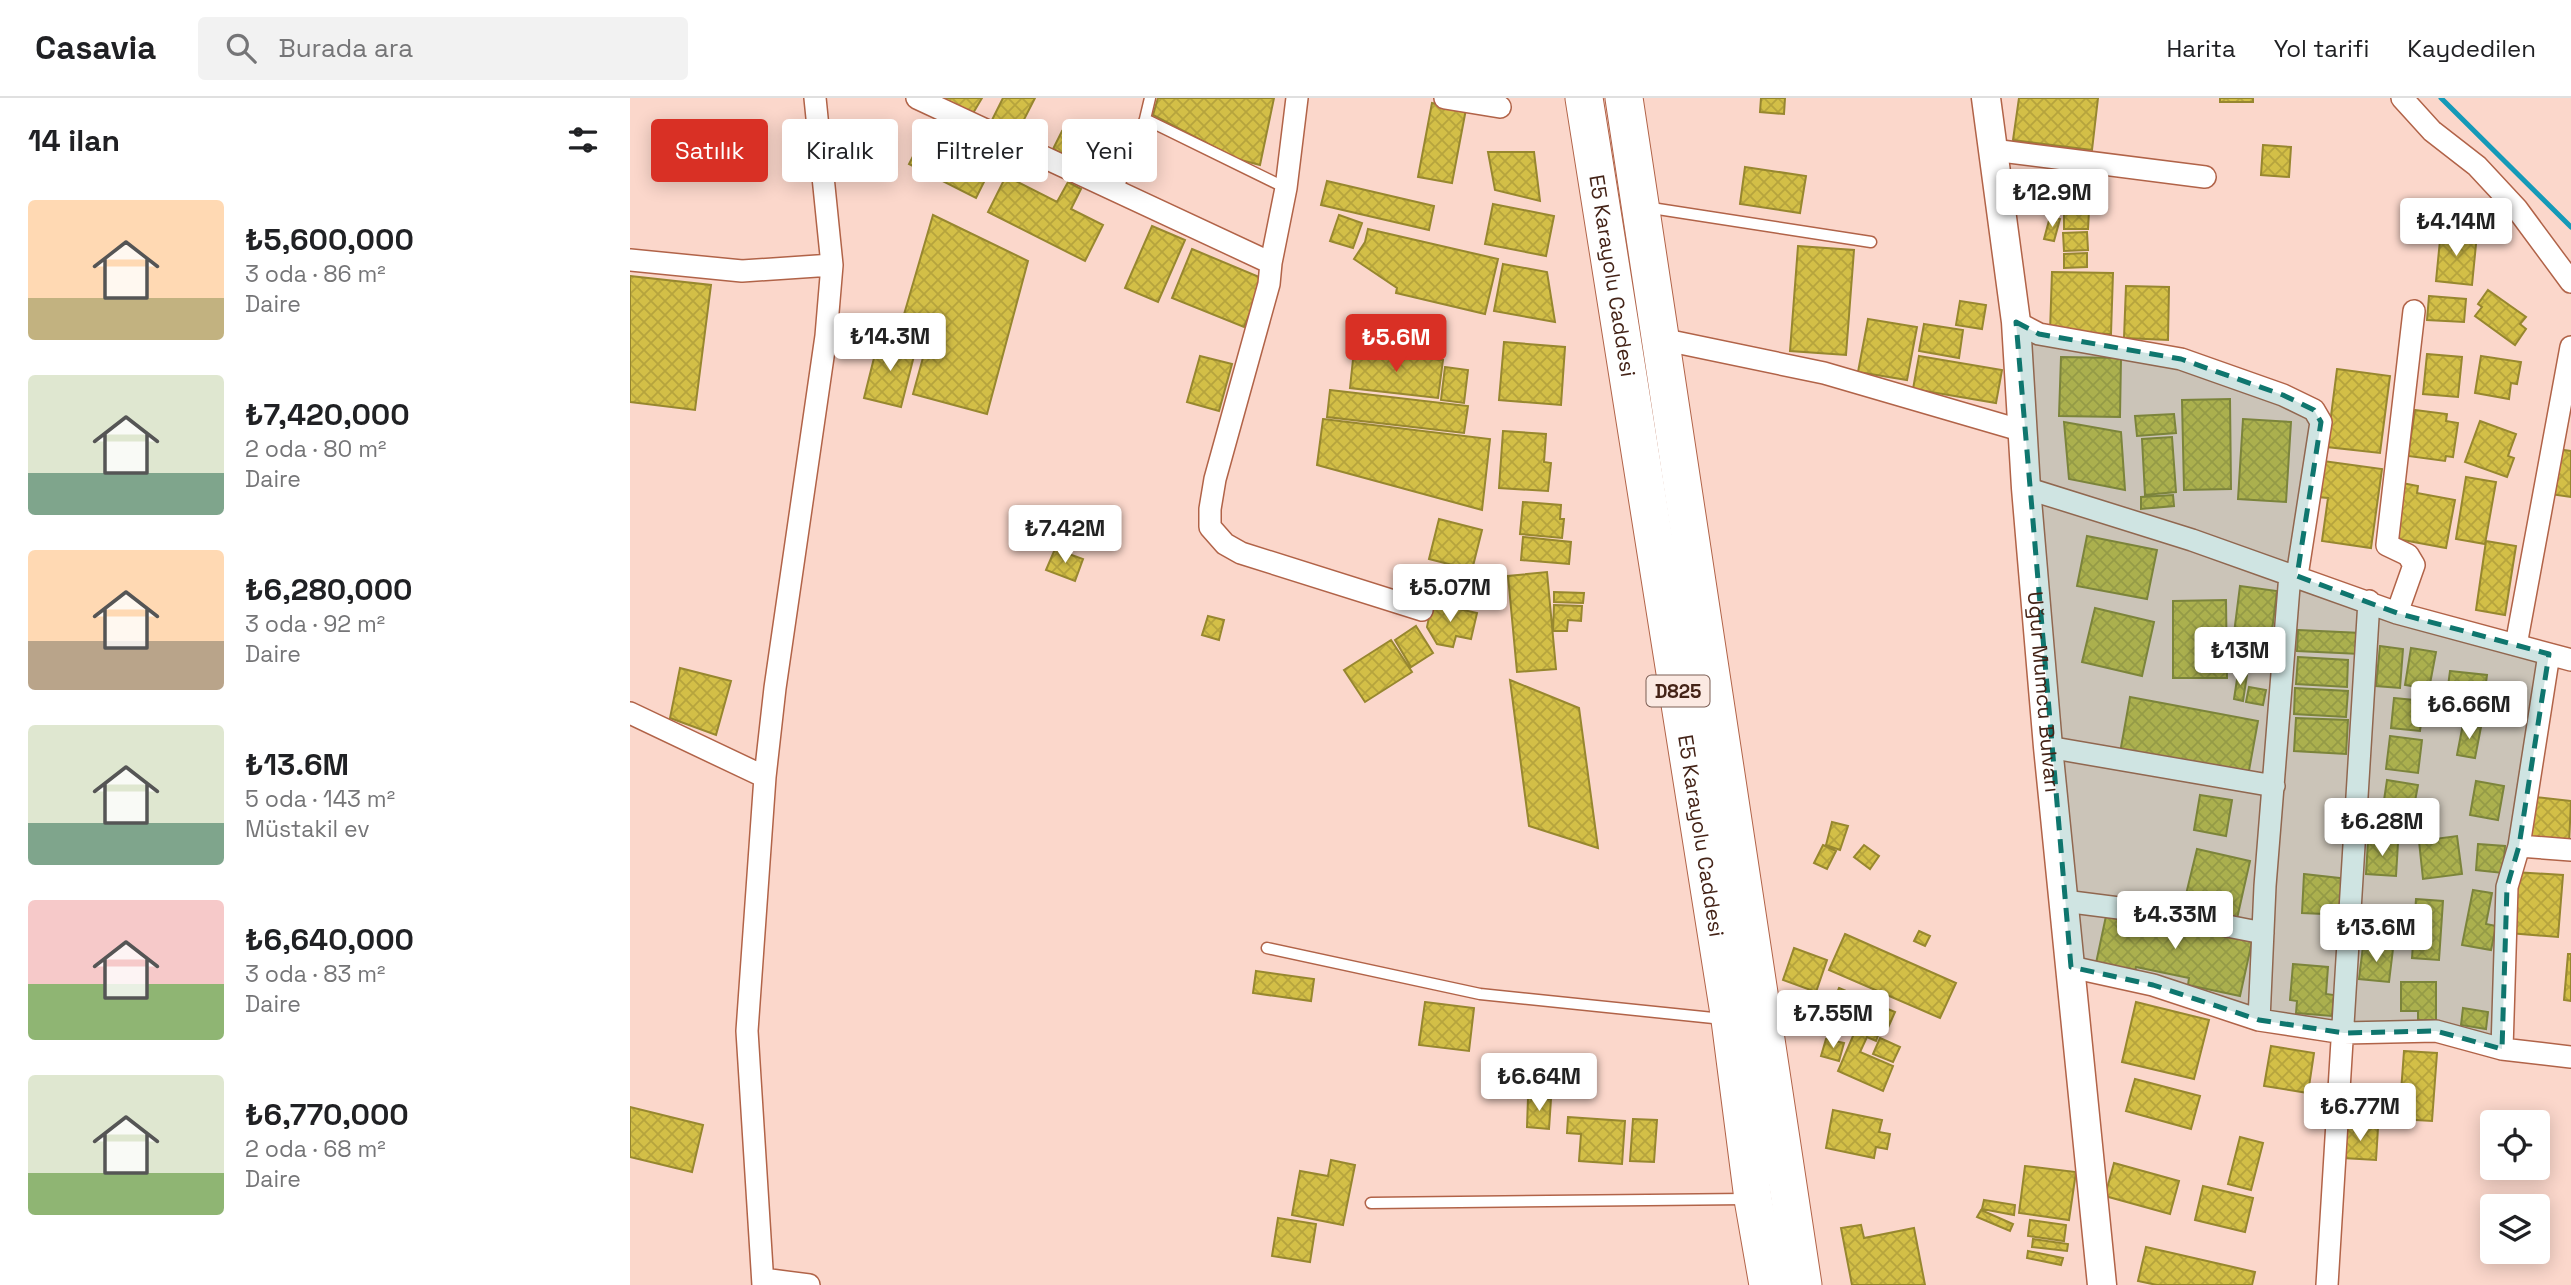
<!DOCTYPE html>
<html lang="tr">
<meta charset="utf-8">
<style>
:root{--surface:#fff;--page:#f2f2f2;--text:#202124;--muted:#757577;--line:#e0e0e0;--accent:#d93025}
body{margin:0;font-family:"Space Grotesk",sans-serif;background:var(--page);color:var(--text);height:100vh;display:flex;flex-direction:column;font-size:26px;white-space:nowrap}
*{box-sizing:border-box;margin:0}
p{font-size:23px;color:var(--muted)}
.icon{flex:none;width:38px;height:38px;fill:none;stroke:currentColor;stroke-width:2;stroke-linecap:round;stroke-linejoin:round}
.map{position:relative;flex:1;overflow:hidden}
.sheet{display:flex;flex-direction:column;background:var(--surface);width:630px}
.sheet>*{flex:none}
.guide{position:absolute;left:21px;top:21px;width:665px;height:63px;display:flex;gap:14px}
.tools{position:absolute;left:1850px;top:1012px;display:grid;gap:14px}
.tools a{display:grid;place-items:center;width:70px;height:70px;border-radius:7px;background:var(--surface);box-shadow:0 4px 18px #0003;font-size:35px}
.price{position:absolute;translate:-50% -60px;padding:0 16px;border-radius:7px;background:#fff;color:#222;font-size:23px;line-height:46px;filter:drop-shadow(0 2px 4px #0008)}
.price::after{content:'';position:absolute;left:50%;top:42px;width:21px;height:16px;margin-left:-10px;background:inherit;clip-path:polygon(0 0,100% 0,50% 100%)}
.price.current{background:var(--accent);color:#fff}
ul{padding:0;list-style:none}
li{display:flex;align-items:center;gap:21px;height:175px;padding:0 28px}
li span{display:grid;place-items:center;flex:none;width:196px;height:140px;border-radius:7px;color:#555}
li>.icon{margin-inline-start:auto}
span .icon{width:84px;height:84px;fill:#fffc;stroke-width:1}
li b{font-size:30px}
h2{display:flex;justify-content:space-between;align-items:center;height:84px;padding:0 28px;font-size:30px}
.chip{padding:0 24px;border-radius:7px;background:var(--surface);box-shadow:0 4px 18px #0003;font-size:24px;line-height:63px}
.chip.current{background:var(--accent);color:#fff}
header{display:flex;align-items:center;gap:42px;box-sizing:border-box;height:98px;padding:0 35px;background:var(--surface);border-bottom:2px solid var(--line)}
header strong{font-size:33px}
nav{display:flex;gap:38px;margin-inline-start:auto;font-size:24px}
.search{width:490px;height:63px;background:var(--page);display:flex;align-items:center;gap:18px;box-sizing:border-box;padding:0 24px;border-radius:7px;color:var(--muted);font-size:26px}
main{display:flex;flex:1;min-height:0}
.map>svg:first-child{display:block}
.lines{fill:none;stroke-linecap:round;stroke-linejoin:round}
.stream{stroke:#159ab8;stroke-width:5}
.building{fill:url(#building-cross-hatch);stroke:#97872f;stroke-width:2}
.lane-casing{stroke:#b16348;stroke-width:13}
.street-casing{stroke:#b16348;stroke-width:24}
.secondary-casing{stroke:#b16348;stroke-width:31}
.highway-casing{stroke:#b16348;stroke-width:39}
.lane{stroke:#fff;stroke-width:10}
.street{stroke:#fff;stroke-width:21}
.secondary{stroke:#fff;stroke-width:28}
.highway{stroke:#fff;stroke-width:37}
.marked{fill:#0f766e;fill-opacity:0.2;stroke:#0f766e;stroke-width:5;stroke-dasharray:14 9;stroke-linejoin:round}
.labels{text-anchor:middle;stroke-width:5;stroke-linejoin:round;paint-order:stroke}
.shield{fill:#fbe9e2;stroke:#7b5e54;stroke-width:2}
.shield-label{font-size:19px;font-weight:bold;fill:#442317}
.street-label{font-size:21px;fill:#442317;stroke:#fbe9e2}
</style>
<header>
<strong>Casavia</strong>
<div class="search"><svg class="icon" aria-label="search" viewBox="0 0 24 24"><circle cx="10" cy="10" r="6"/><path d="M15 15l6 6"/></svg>Burada ara</div>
<nav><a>Harita</a><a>Yol tarifi</a><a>Kaydedilen</a></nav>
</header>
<main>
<section class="sheet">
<h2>14 ilan<svg class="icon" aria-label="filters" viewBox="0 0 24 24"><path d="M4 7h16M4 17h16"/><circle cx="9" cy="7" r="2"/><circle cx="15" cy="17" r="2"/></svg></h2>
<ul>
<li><span style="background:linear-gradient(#ffd9b3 70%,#c2b280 0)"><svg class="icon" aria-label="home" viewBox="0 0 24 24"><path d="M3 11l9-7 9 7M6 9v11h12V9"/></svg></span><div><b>₺5,600,000</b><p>3 oda · 86 m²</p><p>Daire</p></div></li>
<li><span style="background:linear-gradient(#dfe7d0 70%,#7fa58c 0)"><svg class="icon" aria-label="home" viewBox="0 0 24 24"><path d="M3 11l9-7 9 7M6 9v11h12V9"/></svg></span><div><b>₺7,420,000</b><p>2 oda · 80 m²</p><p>Daire</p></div></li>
<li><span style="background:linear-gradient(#ffd9b3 65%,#b9a48a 0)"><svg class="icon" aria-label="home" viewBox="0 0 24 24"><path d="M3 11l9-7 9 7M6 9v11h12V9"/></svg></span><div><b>₺6,280,000</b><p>3 oda · 92 m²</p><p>Daire</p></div></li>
<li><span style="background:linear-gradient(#dfe7d0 70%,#7fa58c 0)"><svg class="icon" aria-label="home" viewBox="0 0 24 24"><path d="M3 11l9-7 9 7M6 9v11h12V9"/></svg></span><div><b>₺13.6M</b><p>5 oda · 143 m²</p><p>Müstakil ev</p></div></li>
<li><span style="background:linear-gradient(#f6c9c9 60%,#8fb573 0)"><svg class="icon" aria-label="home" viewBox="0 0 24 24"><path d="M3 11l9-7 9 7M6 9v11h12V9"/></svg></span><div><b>₺6,640,000</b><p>3 oda · 83 m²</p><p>Daire</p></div></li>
<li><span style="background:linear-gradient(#dfe7d0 70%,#8fb573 0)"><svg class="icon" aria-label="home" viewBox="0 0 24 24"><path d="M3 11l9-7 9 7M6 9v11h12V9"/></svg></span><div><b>₺6,770,000</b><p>2 oda · 68 m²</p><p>Daire</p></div></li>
</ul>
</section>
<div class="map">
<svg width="1941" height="1187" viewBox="0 0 1941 1187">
<defs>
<pattern id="building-cross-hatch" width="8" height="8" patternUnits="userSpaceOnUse" patternTransform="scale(1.75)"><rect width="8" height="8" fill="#d3bf47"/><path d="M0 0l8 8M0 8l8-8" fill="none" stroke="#b6a43d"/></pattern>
</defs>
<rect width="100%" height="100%" fill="#fbd7cb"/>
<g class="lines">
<path class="stream" d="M1811,0L1941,129"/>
</g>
<path class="building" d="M312,0H352L342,17Z
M373,0H405L383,43L358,30Z
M528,0H644L630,67L607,61L523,17Z
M1131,0H1155L1154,16L1130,14Z
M1389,0H1468L1462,52L1383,42Z
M1590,0H1623V4H1590Z
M802,5L836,11L822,85L788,79Z
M311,23L370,52L346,100L279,66L300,25L308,29Z
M432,33L466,51L457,69L423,51Z
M1633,47L1661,49L1659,79L1631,77Z
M858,54H904L910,103L865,92Z
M1115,69L1176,78L1170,115L1110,106Z
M376,78L427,104L438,84L451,91L441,111L473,127L455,163L358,114Z
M697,83L804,108L799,132L691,107Z
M1424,93L1458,98L1456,111L1422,107Z
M863,106L924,118L916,158L855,146Z
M1434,113H1459L1458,131H1434Z
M303,117L398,163L357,316L283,296L297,245L268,237Z
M709,117L732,125L723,150L700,143Z
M1420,119L1430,121L1424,143L1414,141Z
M522,128L555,142L528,204L495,190Z
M738,131L868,161L855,216L766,195L767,190L724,161L735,144Z
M1811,132L1847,136L1842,187L1806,183Z
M1457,134L1458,152L1434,153L1433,135Z
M1168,148L1224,152L1216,257L1160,253Z
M562,151L634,181L614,229L542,200Z
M1457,155V169L1434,170V156Z
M873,166L917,174L925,224L864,213Z
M1422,174L1483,175L1481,236L1420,234Z
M0,178L81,187L65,312L0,304Z
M1496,188L1539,189L1538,242L1494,240Z
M1858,192L1896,219L1890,226L1896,231L1885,247L1845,218L1852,209L1848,206Z
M1799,198L1836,201L1834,224L1797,222Z
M1330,203L1356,207L1352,231L1326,227Z
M1238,221L1287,229L1277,282L1228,274Z
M1294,226L1333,232L1329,260L1289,253Z
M731,232L762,235L760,251L729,247Z
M249,240L286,250L271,309L234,300Z
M874,244L935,249L931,307L869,302Z
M724,252L813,262L808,300L720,290Z
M1797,256L1832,259L1828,299L1793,296Z
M570,258L602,266L589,313L557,304Z
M1289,258L1372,272L1366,305L1283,291Z
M1851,258L1891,264L1887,286L1881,285L1879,301L1845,295Z
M1431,259L1491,260L1490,319L1429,318Z
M815,269L838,272L834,305L811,302Z
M1707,271L1760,278L1750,355L1697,349Z
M700,292L838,308L834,335L697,319Z
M1600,301L1601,391L1554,392L1552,302Z
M1785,312L1817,316L1816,323L1828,325L1823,359L1816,358L1815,363L1778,358Z
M1544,316L1546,335L1507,338L1505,318Z
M693,321L860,341L852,412L687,367Z
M1613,321L1661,324L1656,404L1608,401Z
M1850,323L1886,336L1878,358L1884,360L1877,379L1835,364Z
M1434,324L1491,334L1495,392L1439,381Z
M873,333L916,336L914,364L921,365L918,393L869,390Z
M1542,339L1546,394L1515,397L1512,341Z
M1927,351L1941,353V399L1920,396Z
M1693,363L1752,371L1741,450L1692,443L1698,400L1688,399Z
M1836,379L1866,384L1855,446L1826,441Z
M1772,385L1788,388L1787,395L1825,402L1816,450L1762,440Z
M1543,397L1544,408L1511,411V399Z
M893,404L931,407L930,421H934L932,440L890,436Z
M809,421L852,432L842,472L799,461Z
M1457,438L1527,452L1517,501L1447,488Z
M893,439L941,444L939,466L891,462Z
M1856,443L1886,448L1875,517L1846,512Z
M425,451L453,461L445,483L416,472Z
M811,473L852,482L846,509L805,501Z
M917,474L926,571L887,574L878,478Z
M1610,488L1647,493L1638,564L1601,559Z
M924,494L954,495L953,505L924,504Z
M1596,502L1597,580H1543V503Z
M802,505L847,515L841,541L826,538L823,549L807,546L797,529Z
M924,507L952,508L951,523L938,522L937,533H923Z
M1465,510L1524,524L1512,578L1452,564Z
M578,518L594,522L589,542L572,537Z
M786,528L803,555L781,569L765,542Z
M1668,532L1731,535L1730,556L1667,553Z
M761,542L782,574L735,604L714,572Z
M1750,548L1773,551L1770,590L1746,588Z
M1781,550L1806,554L1799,591L1775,587Z
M1668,559L1718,562L1717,589L1666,586Z
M50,570L101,583L86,637L40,620Z
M1820,573L1857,577L1851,624L1814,619Z
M1608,575L1617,577L1613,603L1604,601Z
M880,582L949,610L968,750L899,728Z
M1619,589L1636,592L1633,607L1616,604Z
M1665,590L1718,593L1716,619L1664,616Z
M1500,599L1628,623L1618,678L1490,655Z
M1764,600L1794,603L1790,633L1761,630Z
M1666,620L1718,622L1716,656L1664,653Z
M1833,626L1851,629L1845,660L1827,657Z
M1760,638L1792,642L1788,675L1756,671Z
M1757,682L1788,687L1783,714L1753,709Z
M1846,683L1874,688L1868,722L1840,717Z
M1570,697L1602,702L1596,738L1564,732Z
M1905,699L1941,703L1939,746L1900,743Z
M1202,724L1218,728L1210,752L1196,747Z
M1827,738L1832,776L1793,781L1789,743Z
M1738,743L1768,745L1766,778L1736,776Z
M1848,746L1875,748L1873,775L1846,772Z
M1193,747L1206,753L1197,771L1184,765Z
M1234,747L1249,758L1240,771L1224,759Z
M1567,751L1620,763L1606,825L1552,813Z
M1884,774L1933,777L1928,839L1879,835Z
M1674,776L1718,781L1717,817L1672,815Z
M1843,792L1862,795L1856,826L1866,828L1861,852L1832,847Z
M1786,801L1813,803L1809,862L1782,860Z
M1497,813L1623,839L1610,898L1558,887L1559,880L1506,869L1504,878L1465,870L1476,818L1495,822Z
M1289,833L1300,838L1295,848L1284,843Z
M1215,836L1326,885L1310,920L1199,872Z
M1733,848L1763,851L1759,884L1729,881Z
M1164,850L1197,862L1186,894L1153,882Z
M1938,856H1941V903L1934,902Z
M1663,866L1698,869L1696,896L1704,897L1702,918L1666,915L1667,903L1660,902Z
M626,873L684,881L681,903L623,895Z
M1771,884H1806V922H1788V913H1771Z
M1209,890L1265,914L1257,932L1251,930L1246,943L1237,939L1230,954L1263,968L1253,993L1208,973L1226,931L1197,918Z
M795,904L844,910L839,953L789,947Z
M1506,904L1579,922L1564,981L1492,964Z
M1833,910L1858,914L1856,931L1831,927Z
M1250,940L1270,949L1263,964L1243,956Z
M1196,941L1214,945L1209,963L1191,958Z
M1641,948L1684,955L1678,995L1634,988Z
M1774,953L1807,955L1802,1023L1769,1021Z
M1505,981L1570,998L1561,1031L1496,1013Z
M898,1000L921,1001L919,1031L897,1029Z
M0,1009L73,1027L62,1074L0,1059Z
M1203,1012L1252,1022L1249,1034L1260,1036L1257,1051L1246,1049L1244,1060L1196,1050Z
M938,1019L995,1023L992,1066L949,1063L951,1036L937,1035Z
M1003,1021L1027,1022L1024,1064L1000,1063Z
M1715,1028L1748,1030L1746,1062L1713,1060Z
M1610,1039L1633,1045L1621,1092L1598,1086Z
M701,1062L725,1067L713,1127L662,1117L670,1073L698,1078Z
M1484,1065L1549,1083L1540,1116L1475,1098Z
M1395,1068L1446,1074L1439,1122L1389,1115Z
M1573,1088L1623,1100L1615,1134L1565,1122Z
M1354,1102L1385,1107L1384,1117L1352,1111Z
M1351,1112L1383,1126L1380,1133L1347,1119Z
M648,1120L686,1126L680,1164L642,1158Z
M1400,1122L1436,1127L1434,1143L1398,1138Z
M1231,1127L1234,1140L1284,1130L1295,1187H1222L1211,1130Z
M1403,1141L1438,1146L1437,1153L1402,1149Z
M1516,1149L1625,1174L1622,1187H1527L1508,1183Z
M1398,1153L1433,1160L1431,1167L1397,1160Z"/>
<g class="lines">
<defs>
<path id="lane" d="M515,21L656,90
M487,93L515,21L520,0
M1015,109L1241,144
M637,850L850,896L1093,921
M741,1105L1117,1101"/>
<path id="street" d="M287,0L641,165
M667,0L656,90L641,165L639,186L585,381L580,411V429L595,446L611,455L792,512
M815,0L870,9
M1772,0L1802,33L1847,68L1887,111L1941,184
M1363,52L1575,79
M0,162L112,173L202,167
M1386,224L1409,236L1551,261L1653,297L1684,312L1691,324L1667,478
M1031,241L1194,275L1393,333
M1396,390L1562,442L1767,515L1941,562
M1767,515L1784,467L1778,457L1757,447L1784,213
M1886,547L1941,249
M0,615L135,679
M1418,649L1644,688
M1889,748L1941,752
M1434,803L1536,816L1633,835
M1441,869L1523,887L1629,922L1714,935L1806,933L1872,951L1941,959
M1629,922L1635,788L1660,476
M1872,951L1877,789L1889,748L1919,556
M133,1181L179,1187
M133,1187L117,933L135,679L145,590L196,238L202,167L185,0
M1697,1187L1739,503"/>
<g id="secondary">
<path id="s1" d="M1356,0L1386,224L1396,390L1418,649L1472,1187"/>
</g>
<g id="highway">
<path id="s2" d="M954,0L1100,922L1123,1101L1138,1187"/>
<path d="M994,0L1173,1187"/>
</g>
</defs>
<use href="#lane" class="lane-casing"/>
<use href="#street" class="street-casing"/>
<use href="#secondary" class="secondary-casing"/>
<use href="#highway" class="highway-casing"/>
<use href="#lane" class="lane"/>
<use href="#street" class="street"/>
<use href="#secondary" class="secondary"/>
<use href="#highway" class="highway"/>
</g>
<path class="marked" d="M1386,224L1409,236L1551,261L1653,297L1684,312L1691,324L1667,478L1767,515L1919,556L1889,748L1877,789L1872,951L1806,933L1714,935L1629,922L1523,887L1441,869Z"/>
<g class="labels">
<rect class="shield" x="1016.5" y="577.5" width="63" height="31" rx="5"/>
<g class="shield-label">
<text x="1048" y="600">D825</text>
</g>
<g class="street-label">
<text dy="7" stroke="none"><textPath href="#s2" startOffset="180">E5 Karayolu Caddesi</textPath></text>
<text dy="7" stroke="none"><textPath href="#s1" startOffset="597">Uğur Mumcu Bulvarı</textPath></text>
<text dy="7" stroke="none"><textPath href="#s2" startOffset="747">E5 Karayolu Caddesi</textPath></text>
</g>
</g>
</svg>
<div class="tools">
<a><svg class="icon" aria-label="locate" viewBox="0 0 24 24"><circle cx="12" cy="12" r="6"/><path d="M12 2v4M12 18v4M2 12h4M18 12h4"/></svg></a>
<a><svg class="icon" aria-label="layers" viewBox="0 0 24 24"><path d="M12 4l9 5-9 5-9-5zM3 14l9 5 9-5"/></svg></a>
</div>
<b class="price" style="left:1422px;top:131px">₺12.9M</b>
<b class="price" style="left:1826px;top:160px">₺4.14M</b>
<b class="price" style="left:260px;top:275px">₺14.3M</b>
<b class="price current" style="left:766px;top:276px">₺5.6M</b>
<b class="price" style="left:435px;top:467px">₺7.42M</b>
<b class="price" style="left:820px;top:526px">₺5.07M</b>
<b class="price" style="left:1610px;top:589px">₺13M</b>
<b class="price" style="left:1839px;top:643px">₺6.66M</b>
<b class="price" style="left:1752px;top:760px">₺6.28M</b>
<b class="price" style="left:1545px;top:853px">₺4.33M</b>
<b class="price" style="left:1746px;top:866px">₺13.6M</b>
<b class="price" style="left:1203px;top:952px">₺7.55M</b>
<b class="price" style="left:909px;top:1015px">₺6.64M</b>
<b class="price" style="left:1730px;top:1045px">₺6.77M</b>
<div class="guide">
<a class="chip current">Satılık</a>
<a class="chip">Kiralık</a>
<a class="chip">Filtreler</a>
<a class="chip">Yeni</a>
</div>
</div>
</main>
